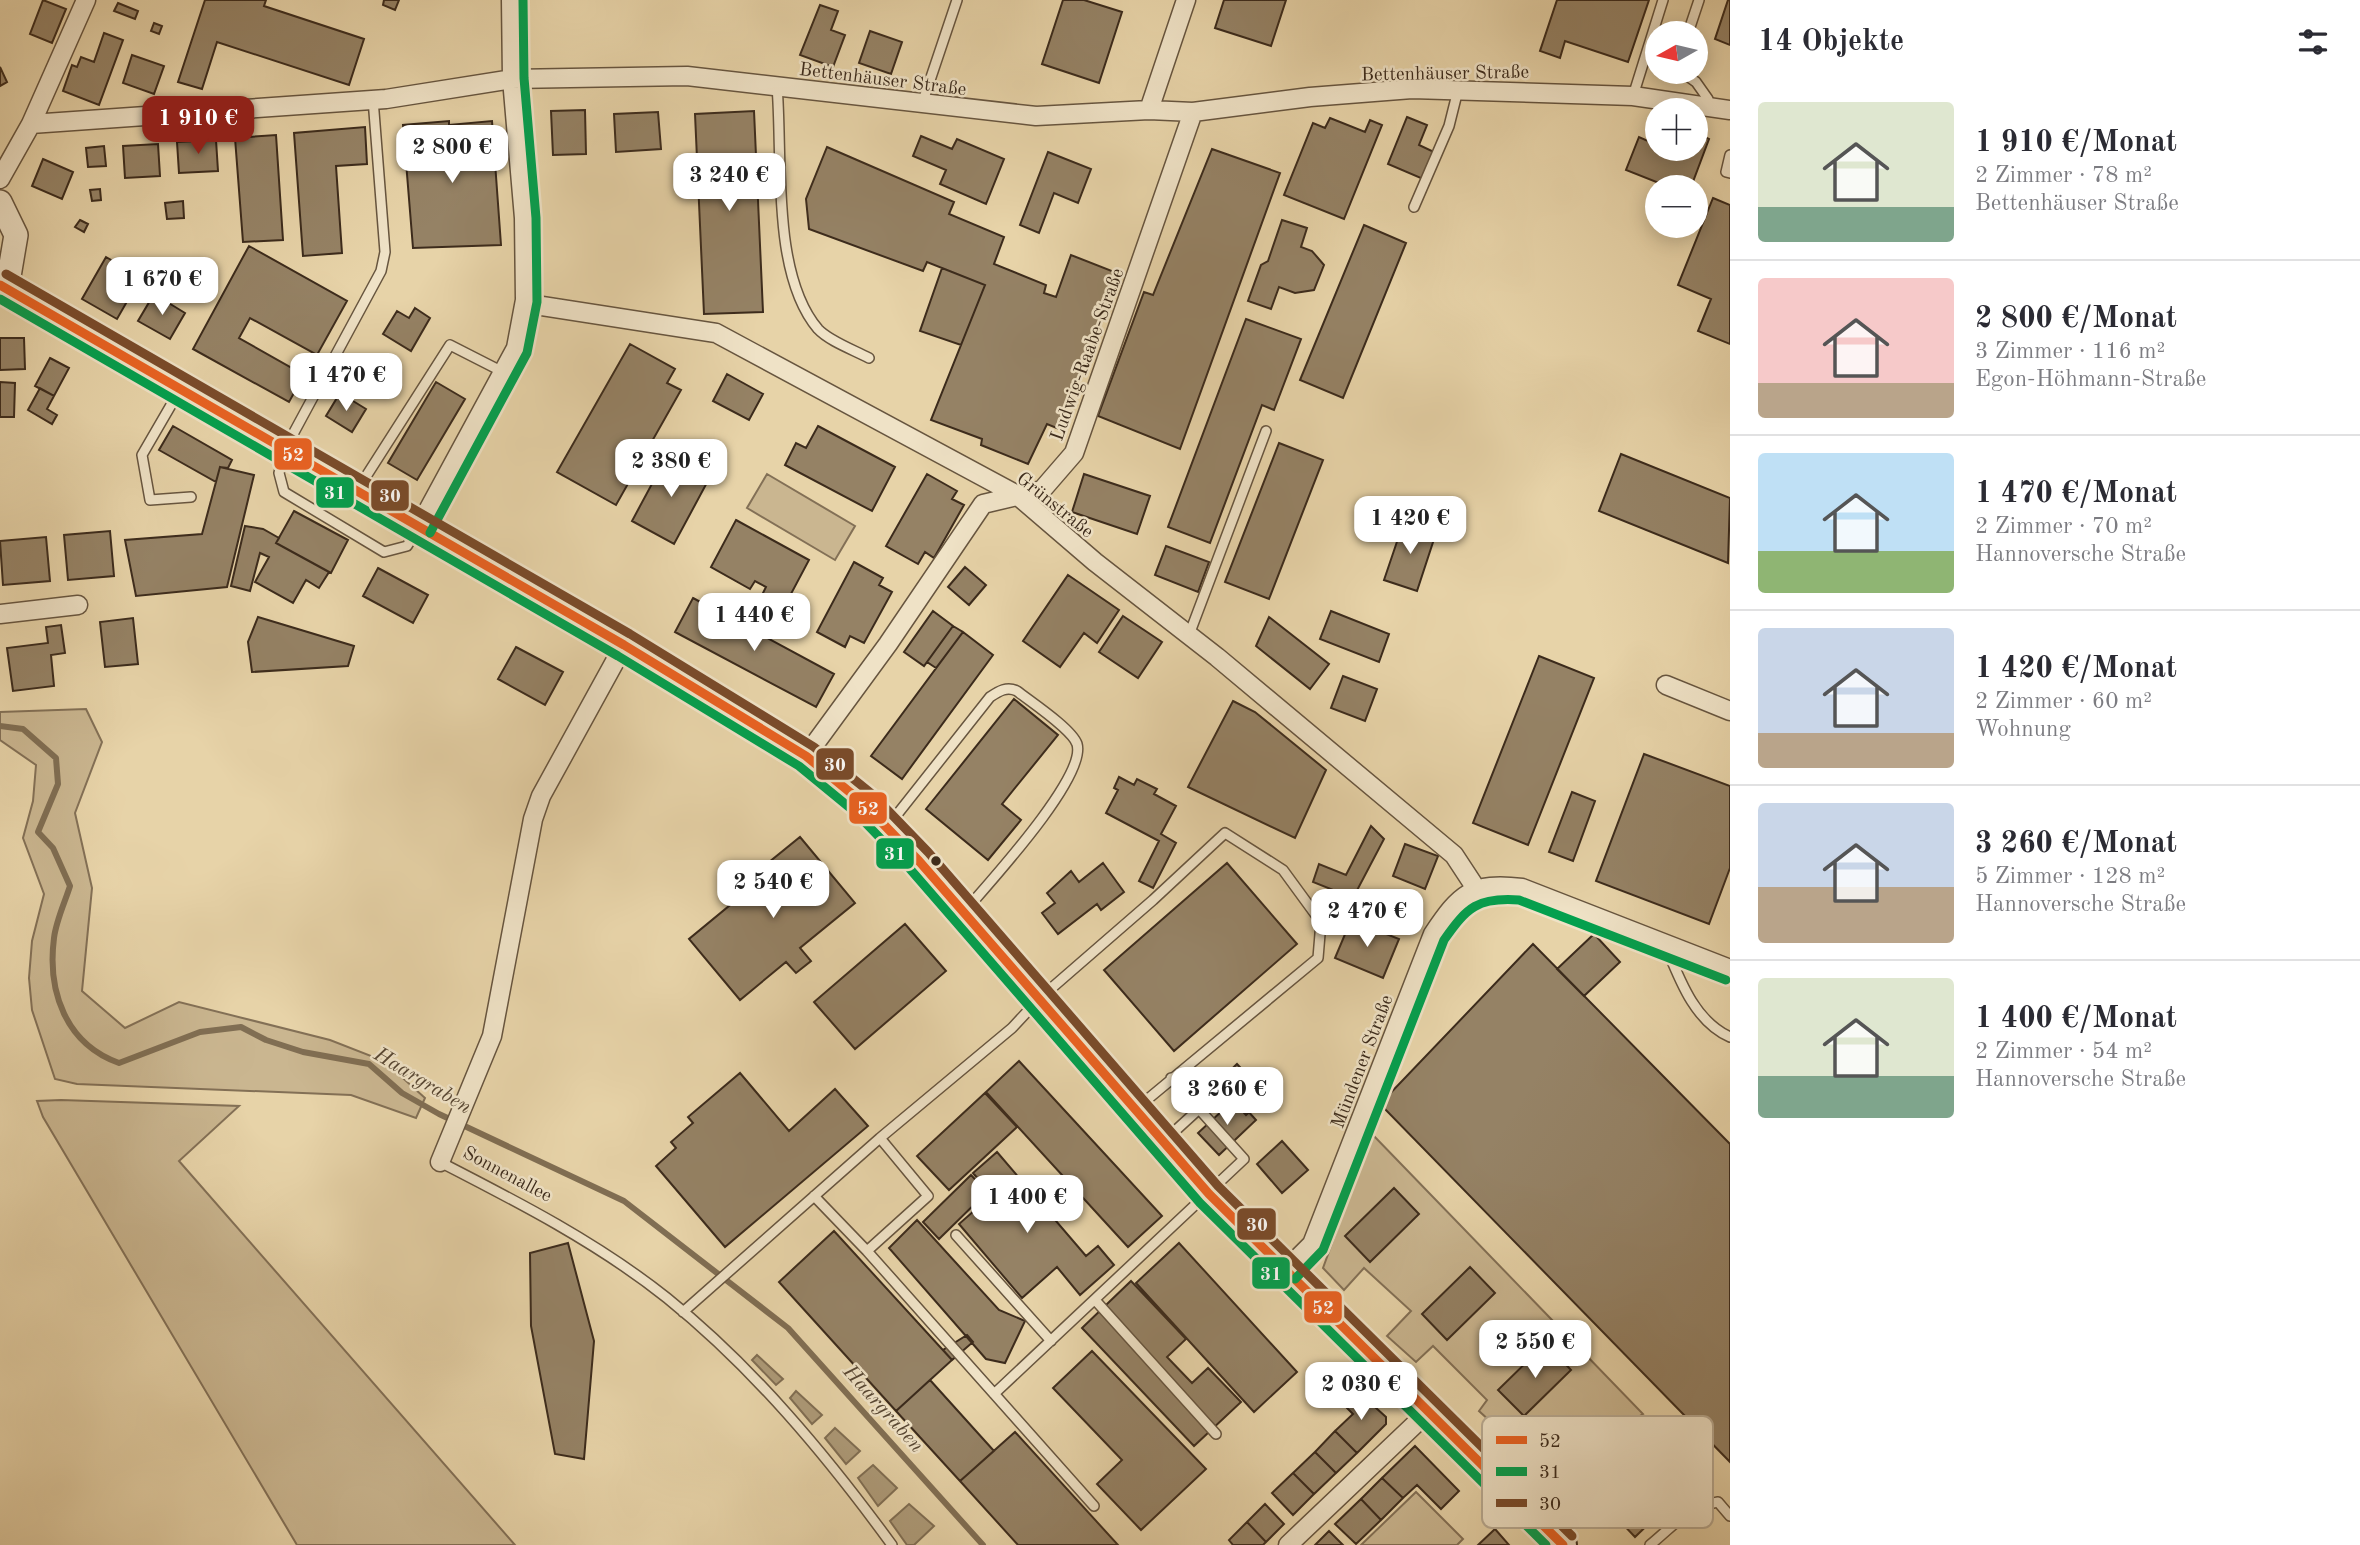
<!DOCTYPE html>
<html lang="de">
<meta charset="utf-8">
<style>
:root{--surface:#fff;--page:#f7f7f7;--text:#2b2b33;--muted:#7c7c81;--line:#e1e1e2;--accent:#8f2418}
body{margin:0;font-family:"Old Standard TT",serif;background:var(--page);color:var(--text);height:100vh;display:flex;flex-direction:column;font-size:26px;white-space:nowrap}
*{box-sizing:border-box;margin:0}
p{font-size:23px;color:var(--muted)}
.icon{flex:none;width:38px;height:38px;fill:none;stroke:currentColor;stroke-width:2;stroke-linecap:round;stroke-linejoin:round}
.map{position:relative;flex:1;overflow:hidden}
.drawer{display:flex;flex-direction:column;background:var(--surface);width:630px}
.drawer>*{flex:none}
.needle{width:46px;rotate:262deg}
.buttons{position:absolute;left:1645px;top:21px;display:grid;gap:14px}
.buttons a{display:grid;place-items:center;width:63px;height:63px;border-radius:50%;background:var(--surface);box-shadow:0 4px 18px #0003;font-size:35px}
.price{position:absolute;translate:-50% -60px;padding:0 16px;border-radius:14px;background:#fff;color:#222;font-size:23px;line-height:46px;filter:drop-shadow(0 2px 4px #0008)}
.price::after{content:'';position:absolute;left:50%;top:42px;width:21px;height:16px;margin-left:-10px;background:inherit;clip-path:polygon(0 0,100% 0,50% 100%)}
.price.selected{background:var(--accent);color:#fff}
ul{padding:0;list-style:none}
li{display:flex;align-items:center;gap:21px;height:175px;padding:0 28px}
li+li{border-top:2px solid var(--line)}
li span{display:grid;place-items:center;flex:none;width:196px;height:140px;border-radius:7px;color:#555}
li>.icon{margin-inline-start:auto}
span .icon{width:84px;height:84px;fill:#fffc;stroke-width:1}
li b{font-size:30px}
h2{display:flex;justify-content:space-between;align-items:center;height:84px;padding:0 28px;font-size:30px}
main{display:flex;flex:1;min-height:0}
.map>svg:first-child{display:block}
.green{fill:#cab690;stroke:#837056;stroke-width:2}
.water{fill:#ad9a78;stroke:#806e53;stroke-width:2}
.lines{fill:none;stroke-linecap:round;stroke-linejoin:round}
.stream{stroke:#806e53;stroke-width:6}
.building{fill:#958265;stroke:#3c2b1c;stroke-width:2}
.service-casing{stroke:#67553f;stroke-width:12}
.minor-casing{stroke:#67553f;stroke-width:21}
.tertiary-casing{stroke:#67553f;stroke-width:26}
.secondary-casing{stroke:#3c2b1c;stroke-width:30}
.service{stroke:#efe2c6;stroke-width:9}
.minor{stroke:#efe2c6;stroke-width:18}
.tertiary{stroke:#efe2c6;stroke-width:23}
.secondary{stroke:#efe2c6;stroke-width:26}
.bus-1-casing{stroke:#efe2c6;stroke-width:14}
.bus-2-casing{stroke:#efe2c6;stroke-width:14}
.bus-3-casing{stroke:#efe2c6;stroke-width:14}
.bus-1{stroke:#e96222;stroke-width:9}
.bus-2{stroke:#03a04e;stroke-width:9}
.bus-3{stroke:#7a4b2a;stroke-width:9}
.bus-dot{fill:#3c2b1c;stroke:#efe2c6;stroke-width:2.5}
.labels{text-anchor:middle;stroke-width:5;stroke-linejoin:round;paint-order:stroke}
.street-label{font-size:19px;fill:#3c2b1c;stroke:#efe2c6}
.water-label{font-size:21px;font-style:italic;fill:#584733;stroke:#efe2c6}
.key{fill:#efe2c6;stroke:#b9ab93;stroke-width:2}
.key-label{font-size:19px;fill:#3c2b1c}
.line-badge{stroke:#efe2c6;stroke-width:2.5}
.badge-label{font-size:19px;text-anchor:middle;font-weight:bold;fill:#fff}
</style>
<main>
<div class="map">
<svg width="1730" height="1545" viewBox="0 0 1730 1545">
<rect width="100%" height="100%" fill="#e7d3a8"/>
<filter id="stains"><feTurbulence type="fractalNoise" baseFrequency=".00286" numOctaves="4"/><feColorMatrix values="0 0 0 0 .2 0 0 0 0 .09 0 0 0 0 .02 0 0 0 .5 -.17"/></filter>
<radialGradient id="worn" r=".72"><stop offset=".6" stop-color="#630" stop-opacity="0"/><stop offset="1" stop-color="#630" stop-opacity=".3"/></radialGradient>
<path class="green" d="M767,474L855,526L835,560L747,508Z
M86,709L102,742L75,813L92,888L82,991L125,1028L179,1002L330,1040L384,1061L425,1098L416,1118L351,1095L77,1084L55,1079L32,1010L29,978L32,941L44,894L23,838L33,801L36,765L0,740V712Z
M61,1100L239,1106L179,1161L515,1545H297L43,1117L37,1101Z
M1372,1134L1643,1414L1624,1425L1560,1485L1479,1411L1487,1400L1433,1346L1416,1362L1387,1336L1411,1311L1364,1268L1344,1290L1323,1268Z
M1416,1492L1463,1539L1457,1545H1361Z"/>
<path class="water" d="M757,1355L783,1379L776,1385L752,1360Z
M796,1391L822,1415L812,1424L790,1398Z
M835,1428L860,1451L846,1464L825,1438Z
M873,1465L897,1488L878,1506L858,1478Z
M909,1504L934,1526L914,1545H907L890,1521Z"/>
<g class="lines">
<path class="stream" d="M0,726L23,729L56,758L58,784L38,832L53,848L70,886C65,902 56,921 54,938C47,992 66,1044 119,1063L200,1032L241,1027L266,1040L303,1052L369,1064L402,1093L439,1114L624,1201L788,1328L983,1545"/>
</g>
<path class="building" d="M43,0L66,9L52,43L30,34Z
M205,0H266L264,6L364,39L349,85L217,42L202,89L178,82Z
M384,0H399L395,10L383,5Z
M1063,0H1084L1122,12L1099,83L1042,64Z
M1224,0H1286L1271,46L1215,28Z
M1557,0H1649L1628,62L1565,41L1560,58L1540,51Z
M1728,0H1730V45L1715,39Z
M118,3L138,11L135,19L114,11Z
M820,5L838,11L831,30L845,35L833,67L800,55Z
M154,23L162,26L159,34L151,31Z
M870,31L902,42L891,74L859,63Z
M104,33L123,40L99,105L63,91L72,65L77,67L81,57L94,62Z
M132,55L164,66L154,94L123,83Z
M0,67L7,82L0,86Z
M585,110L586,154L553,155L551,111Z
M754,111L763,312L704,314L695,114Z
M658,112L661,149L616,152L614,114Z
M1407,117L1427,125L1419,145L1434,152L1423,179L1388,164Z
M1330,118L1365,132L1370,120L1382,125L1344,219L1284,195L1313,123L1325,128Z
M449,121V125L492,121L501,245L413,248L403,125Z
M365,127L367,164L336,166L342,253L303,256L294,133Z
M1696,133L1709,139L1691,187H1669L1626,170L1639,137L1657,145V149H1696Z
M276,135L283,240L243,242L235,138Z
M921,136L952,149L957,139L1004,159L986,204L940,184L946,170L913,156Z
M216,140L218,171L179,173L177,142Z
M158,144L160,176L125,178L123,146Z
M104,146L106,166L88,167L86,148Z
M827,147L954,202L949,214L1004,237L994,264L1046,285L1044,293L1056,297L1071,255L1117,273L1059,429L1047,424L1028,464L981,445L982,439L931,420L985,285L927,262L923,271L809,229L806,199Z
M1212,149L1280,173L1180,449L1098,416L1144,292L1153,295Z
M1048,152L1091,169L1078,203L1054,193L1039,233L1020,225Z
M43,159L73,172L62,199L32,186Z
M100,189L101,200L92,201L90,190Z
M1713,198L1730,205V344L1698,331L1711,299L1678,285Z
M183,201L184,218L167,219L165,203Z
M80,220L88,224L84,232L75,227Z
M1282,220L1307,228L1301,247L1312,251L1324,265L1314,290L1295,293L1279,287L1271,309L1248,301L1261,265L1268,261Z
M1364,225L1406,243L1343,398L1300,380Z
M249,246L347,301L317,355L250,318L239,338L304,375L289,402L193,349Z
M106,257L141,277L117,319L82,299Z
M942,268L985,285L961,345L920,331Z
M154,294L185,313L170,339L138,321Z
M415,308L430,318L411,351L383,334L397,311L409,318Z
M1246,319L1301,339L1274,410L1262,405L1210,543L1168,527Z
M0,338H24L25,369L0,370Z
M630,344L675,369L667,383L681,390L616,505L557,472Z
M50,358L69,368L54,396L35,386Z
M727,374L763,394L749,420L713,401Z
M0,382L15,383L14,417H0Z
M436,382L465,399L417,480L388,463Z
M40,388L54,396L47,409L57,415L52,424L28,410Z
M340,393L366,409L352,432L326,416Z
M173,426L232,460L228,468L220,467L216,482L159,450Z
M818,426L895,467L872,511L785,465L796,443L806,448Z
M1279,443L1323,460L1269,599L1225,582Z
M668,454L710,477L674,544L632,521Z
M1621,454L1730,498L1728,563L1599,511Z
M220,467L254,475L227,587L136,596L125,540L202,534Z
M927,474L957,491L952,499L964,505L934,558L925,552L918,564L886,546Z
M1084,474L1150,496L1137,534L1072,512Z
M294,511L348,540L331,573L276,543Z
M736,520L809,560L783,609L761,597L766,587L755,581L750,589L711,567Z
M1404,521L1436,533L1417,591L1384,580Z
M245,526L263,529L279,538L276,543L329,572L319,588L306,580L293,603L255,582L269,557L260,553L250,591L231,586Z
M110,531L114,576L68,580L64,535Z
M46,537L50,581L3,585L0,541Z
M1166,546L1209,562L1198,592L1155,575Z
M854,562L883,578L879,585L892,592L864,643L850,636L845,647L817,632Z
M965,567L986,585L969,605L948,587Z
M378,568L428,595L413,623L363,596Z
M1068,575L1119,610L1097,643L1084,633L1060,667L1023,641Z
M693,598L834,674L816,707L675,632Z
M933,611L953,626L924,666L904,652Z
M1331,611L1389,634L1379,662L1320,639Z
M1123,616L1162,642L1138,678L1099,652Z
M258,617L354,646L348,666L252,672L248,642Z
M1269,617L1329,664L1310,689L1256,646Z
M133,618L138,664L105,667L100,622Z
M61,625L65,653L51,655L54,686L13,691L7,648L48,643L46,627Z
M953,626L963,632L936,668L927,662Z
M963,632L993,655L902,779L871,756Z
M516,647L563,672L545,705L498,679Z
M1539,656L1594,678L1528,845L1473,823Z
M1343,676L1377,689L1365,721L1331,708Z
M1014,699L1058,735L1002,804L1021,820L988,860L926,809Z
M1233,701L1255,712L1326,770L1295,838L1188,787Z
M1644,754L1730,786V868L1709,924L1596,881Z
M1119,777L1134,785L1137,779L1157,789L1154,794L1176,806L1161,834L1176,843L1153,888L1139,881L1159,841L1106,813L1118,790L1114,788Z
M1572,792L1595,801L1573,861L1549,852Z
M1371,826L1384,839L1353,898L1313,882L1319,864L1346,875Z
M800,837L855,903L800,948L811,961L796,973L786,962L740,1000L689,939L769,873L763,867Z
M1405,844L1438,856L1425,889L1393,876Z
M1103,863L1124,892L1101,910L1097,904L1058,934L1042,913L1055,903L1047,893L1071,871L1079,882Z
M1227,863L1297,944L1174,1051L1104,970Z
M1351,920L1399,939L1383,978L1335,958Z
M905,924L946,971L855,1049L814,1002Z
M1594,934L1620,962L1584,996L1557,969Z
M1533,944L1730,1144V1462L1380,1104Z
M1019,1061L1162,1216L1128,1247L986,1092Z
M1237,1064L1267,1096L1246,1115L1217,1083Z
M740,1073L789,1131L835,1089L868,1126L725,1247L656,1166L676,1148L671,1142L693,1123L688,1117Z
M985,1093L1017,1127L949,1190L917,1156Z
M1236,1098L1256,1120L1219,1155L1198,1133Z
M1282,1141L1308,1170L1282,1193L1257,1164Z
M997,1152L1086,1256L1098,1246L1114,1265L1080,1295L1057,1267L1022,1298L959,1224L992,1195L973,1173Z
M971,1175L987,1192L939,1239L923,1222Z
M1394,1188L1419,1214L1370,1262L1345,1236Z
M917,1220L999,1310L1025,1321L1005,1363L986,1359L889,1248Z
M834,1231L952,1360L896,1411L779,1282Z
M568,1243L594,1341L584,1459L555,1454L531,1326L530,1253Z
M1179,1243L1297,1372L1254,1412L1136,1283Z
M1470,1267L1495,1293L1447,1340L1422,1314Z
M1131,1281L1186,1339L1167,1357L1192,1383L1208,1368L1241,1402L1194,1446L1082,1328Z
M967,1335L973,1342L952,1360L943,1350Z
M1546,1343L1571,1370L1524,1416L1498,1390Z
M1092,1351L1206,1469L1141,1530L1097,1484L1122,1460L1053,1388Z
M930,1380L994,1451L960,1481L896,1411Z
M1355,1389L1386,1417V1424L1357,1453L1335,1431L1353,1414L1342,1403Z
M1335,1431L1357,1453L1336,1473L1315,1452Z
M1015,1432L1118,1545H1018L960,1481Z
M1415,1446L1459,1491L1441,1509L1417,1485L1403,1498L1382,1478Z
M1315,1452L1336,1473L1314,1494L1293,1473Z
M1591,1458L1624,1493L1634,1484L1661,1512L1635,1537L1601,1501L1589,1513L1562,1485Z
M1293,1473L1314,1494L1293,1515L1272,1493Z
M1382,1478L1403,1498L1381,1520L1361,1499Z
M1361,1499L1381,1520L1356,1544L1335,1524Z
M1265,1504L1284,1524L1266,1542L1247,1522Z
M1247,1522L1266,1542L1263,1545H1233L1229,1540Z
M1495,1529L1509,1545H1478Z
M1329,1531L1343,1545H1315Z"/>
<g class="lines">
<defs>
<path id="service" d="M1688,33L1699,0
M1682,72L1696,82L1708,99L1707,107
M777,86C783,157 771,274 818,329C829,341 854,350 869,358
M1633,96L1663,0
M373,99L385,252L381,271L285,449L279,473L284,492L384,552L407,546L418,528
M922,104L957,0
M1730,155L1726,172L1730,173
M1414,207L1449,126L1458,90
M178,393L142,455L150,500L191,497
M358,489L450,345L503,372
M1189,635L1266,431
M888,826L990,697C999,691 1007,686 1017,691C1031,702 1072,729 1077,744C1087,777 988,884 965,911
M1665,944C1679,978 1694,1021 1730,1037
M1164,1141L1199,1109
M440,1162C518,1202 598,1243 667,1298C754,1368 827,1456 892,1545
M814,1196L867,1251L1094,1506
M956,1235L1051,1341
M867,1251L928,1196L880,1138
M1095,1300L1216,1434
M683,1312L880,1138L1012,1028L1039,999L1153,900L1225,833L1283,870L1321,922L1318,958L1137,1108
M994,1394L1244,1159L1171,1078
M1650,1545C1672,1527 1689,1506 1718,1502L1730,1516"/>
<path id="minor" d="M1149,110L1186,0
M31,124L386,99L512,79L687,76L1036,116L1149,110L1193,112L1310,97L1412,89L1633,96L1730,110
M0,179L31,124L86,0
M525,300L542,306L716,333L1017,495L1095,562L1217,657L1454,855L1477,890
M419,527L516,348L525,300L524,218L512,79L511,0
M0,614L78,605
M1666,685L1730,711
M806,756L888,644L983,504L1042,490L1074,453L1193,112
M440,1162L492,1036L533,819L541,796L624,645
M1286,1270L1312,1244L1433,934C1460,894 1471,882 1522,888L1730,969
M1288,1545L1430,1410"/>
<path id="tertiary" d="M0,202L16,235L7,288"/>
<path id="secondary" d="M0,285L624,645L806,756L863,803L919,861L1209,1194L1563,1545"/>
</defs>
<use href="#service" class="service-casing"/>
<use href="#minor" class="minor-casing"/>
<use href="#tertiary" class="tertiary-casing"/>
<use href="#secondary" class="secondary-casing"/>
<use href="#service" class="service"/>
<use href="#minor" class="minor"/>
<use href="#tertiary" class="tertiary"/>
<use href="#secondary" class="secondary"/>
<defs>
<path id="bus-1" d="M0,285L624,645L806,756L863,803L919,861L1209,1194L1563,1545"/>
<path id="bus-2" d="M0,299L618,656L799,766L855,812L910,869L1200,1203L1546,1545
M430,533L527,353L537,302L536,218L524,78L523,0
M1295,1279L1323,1250L1444,940C1467,907 1478,897 1519,900L1726,980"/>
<path id="bus-3" d="M6,274L630,634L814,747L872,794L928,852L1218,1186L1572,1536"/>
</defs>
<use href="#bus-1" class="bus-1-casing"/>
<use href="#bus-2" class="bus-2-casing"/>
<use href="#bus-3" class="bus-3-casing"/>
<use href="#bus-1" class="bus-1"/>
<use href="#bus-2" class="bus-2"/>
<use href="#bus-3" class="bus-3"/>
</g>
<circle class="bus-dot" cx="936" cy="861" r="6"/>
<g class="labels">
<g class="street-label">
<text transform="translate(1445 72) rotate(-1)" y="7">Bettenhäuser Straße</text>
<text transform="translate(883 78) rotate(7)" y="7">Bettenhäuser Straße</text>
<text transform="translate(1086 354) rotate(-70)" y="7">Ludwig-Raabe-Straße</text>
<text transform="translate(1056 504) rotate(39)" y="7">Grünstraße</text>
<text transform="translate(1361 1061) rotate(-69)" y="7">Mündener Straße</text>
<text transform="translate(508 1173) rotate(28)" y="7">Sonnenallee</text>
</g>
<g class="water-label">
<text transform="translate(423 1080) rotate(31)" y="7">Haargraben</text>
<text transform="translate(884 1408) rotate(48)" y="7">Haargraben</text>
</g>
</g>
<rect x="1482" y="1416" width="231" height="112" rx="10" class="key"/>
<rect x="1496" y="1436" width="31" height="8" fill="#e96222"/>
<rect x="1496" y="1467" width="31" height="9" fill="#03a04e"/>
<rect x="1496" y="1499" width="31" height="8" fill="#7a4b2a"/>
<g class="key-label">
<text x="1539" y="1447">52</text>
<text x="1539" y="1478">31</text>
<text x="1539" y="1510">30</text>
</g>
<g class="line-badge">
<rect x="273" y="437" width="40" height="34" rx="7" fill="#e96222"/>
<rect x="315" y="476" width="40" height="33" rx="7" fill="#03a04e"/>
<rect x="370" y="479" width="40" height="33" rx="7" fill="#7a4b2a"/>
<rect x="815" y="747" width="40" height="34" rx="7" fill="#7a4b2a"/>
<rect x="848" y="791" width="40" height="34" rx="7" fill="#e96222"/>
<rect x="875" y="837" width="40" height="33" rx="7" fill="#03a04e"/>
<rect x="1236" y="1207" width="41" height="34" rx="7" fill="#7a4b2a"/>
<rect x="1251" y="1256" width="40" height="34" rx="7" fill="#03a04e"/>
<rect x="1303" y="1290" width="40" height="34" rx="7" fill="#e96222"/>
</g>
<g class="badge-label">
<text x="293" y="461">52</text>
<text x="335" y="499">31</text>
<text x="390" y="502">30</text>
<text x="835" y="771">30</text>
<text x="868" y="815">52</text>
<text x="895" y="860">31</text>
<text x="1257" y="1231">30</text>
<text x="1271" y="1280">31</text>
<text x="1323" y="1314">52</text>
</g>
<rect width="100%" height="100%" filter="url(#stains)"/>
<rect width="100%" height="100%" fill="url(#worn)"/>
</svg>
<div class="buttons">
<a><svg class="needle" viewBox="-14 -14 28 28"><path d="M0-13l5 13h-10z" fill="#e53935"/><path d="M0 13l5-13h-10z" fill="#7c7c81"/></svg></a>
<a>+</a>
<a>−</a>
</div>
<b class="price selected" style="left:198px;top:156px">1 910 €</b>
<b class="price" style="left:452px;top:185px">2 800 €</b>
<b class="price" style="left:729px;top:213px">3 240 €</b>
<b class="price" style="left:162px;top:317px">1 670 €</b>
<b class="price" style="left:346px;top:413px">1 470 €</b>
<b class="price" style="left:671px;top:499px">2 380 €</b>
<b class="price" style="left:1410px;top:556px">1 420 €</b>
<b class="price" style="left:754px;top:653px">1 440 €</b>
<b class="price" style="left:773px;top:920px">2 540 €</b>
<b class="price" style="left:1367px;top:949px">2 470 €</b>
<b class="price" style="left:1227px;top:1127px">3 260 €</b>
<b class="price" style="left:1027px;top:1235px">1 400 €</b>
<b class="price" style="left:1535px;top:1380px">2 550 €</b>
<b class="price" style="left:1361px;top:1422px">2 030 €</b>
</div>
<section class="drawer">
<h2>14 Objekte<svg class="icon" aria-label="filters" viewBox="0 0 24 24"><path d="M4 7h16M4 17h16"/><circle cx="9" cy="7" r="2"/><circle cx="15" cy="17" r="2"/></svg></h2>
<ul>
<li><span style="background:linear-gradient(#dfe7d0 75%,#7fa58c 0)"><svg class="icon" aria-label="home" viewBox="0 0 24 24"><path d="M3 11l9-7 9 7M6 9v11h12V9"/></svg></span><div><b>1 910 €/Monat</b><p>2 Zimmer · 78 m²</p><p>Bettenhäuser Straße</p></div></li>
<li><span style="background:linear-gradient(#f6c9c9 75%,#b9a48a 0)"><svg class="icon" aria-label="home" viewBox="0 0 24 24"><path d="M3 11l9-7 9 7M6 9v11h12V9"/></svg></span><div><b>2 800 €/Monat</b><p>3 Zimmer · 116 m²</p><p>Egon-Höhmann-Straße</p></div></li>
<li><span style="background:linear-gradient(#bfe0f5 70%,#8fb573 0)"><svg class="icon" aria-label="home" viewBox="0 0 24 24"><path d="M3 11l9-7 9 7M6 9v11h12V9"/></svg></span><div><b>1 470 €/Monat</b><p>2 Zimmer · 70 m²</p><p>Hannoversche Straße</p></div></li>
<li><span style="background:linear-gradient(#c9d6e8 75%,#b9a48a 0)"><svg class="icon" aria-label="home" viewBox="0 0 24 24"><path d="M3 11l9-7 9 7M6 9v11h12V9"/></svg></span><div><b>1 420 €/Monat</b><p>2 Zimmer · 60 m²</p><p>Wohnung</p></div></li>
<li><span style="background:linear-gradient(#c9d6e8 60%,#b9a48a 0)"><svg class="icon" aria-label="home" viewBox="0 0 24 24"><path d="M3 11l9-7 9 7M6 9v11h12V9"/></svg></span><div><b>3 260 €/Monat</b><p>5 Zimmer · 128 m²</p><p>Hannoversche Straße</p></div></li>
<li><span style="background:linear-gradient(#dfe7d0 70%,#7fa58c 0)"><svg class="icon" aria-label="home" viewBox="0 0 24 24"><path d="M3 11l9-7 9 7M6 9v11h12V9"/></svg></span><div><b>1 400 €/Monat</b><p>2 Zimmer · 54 m²</p><p>Hannoversche Straße</p></div></li>
</ul>
</section>
</main>
